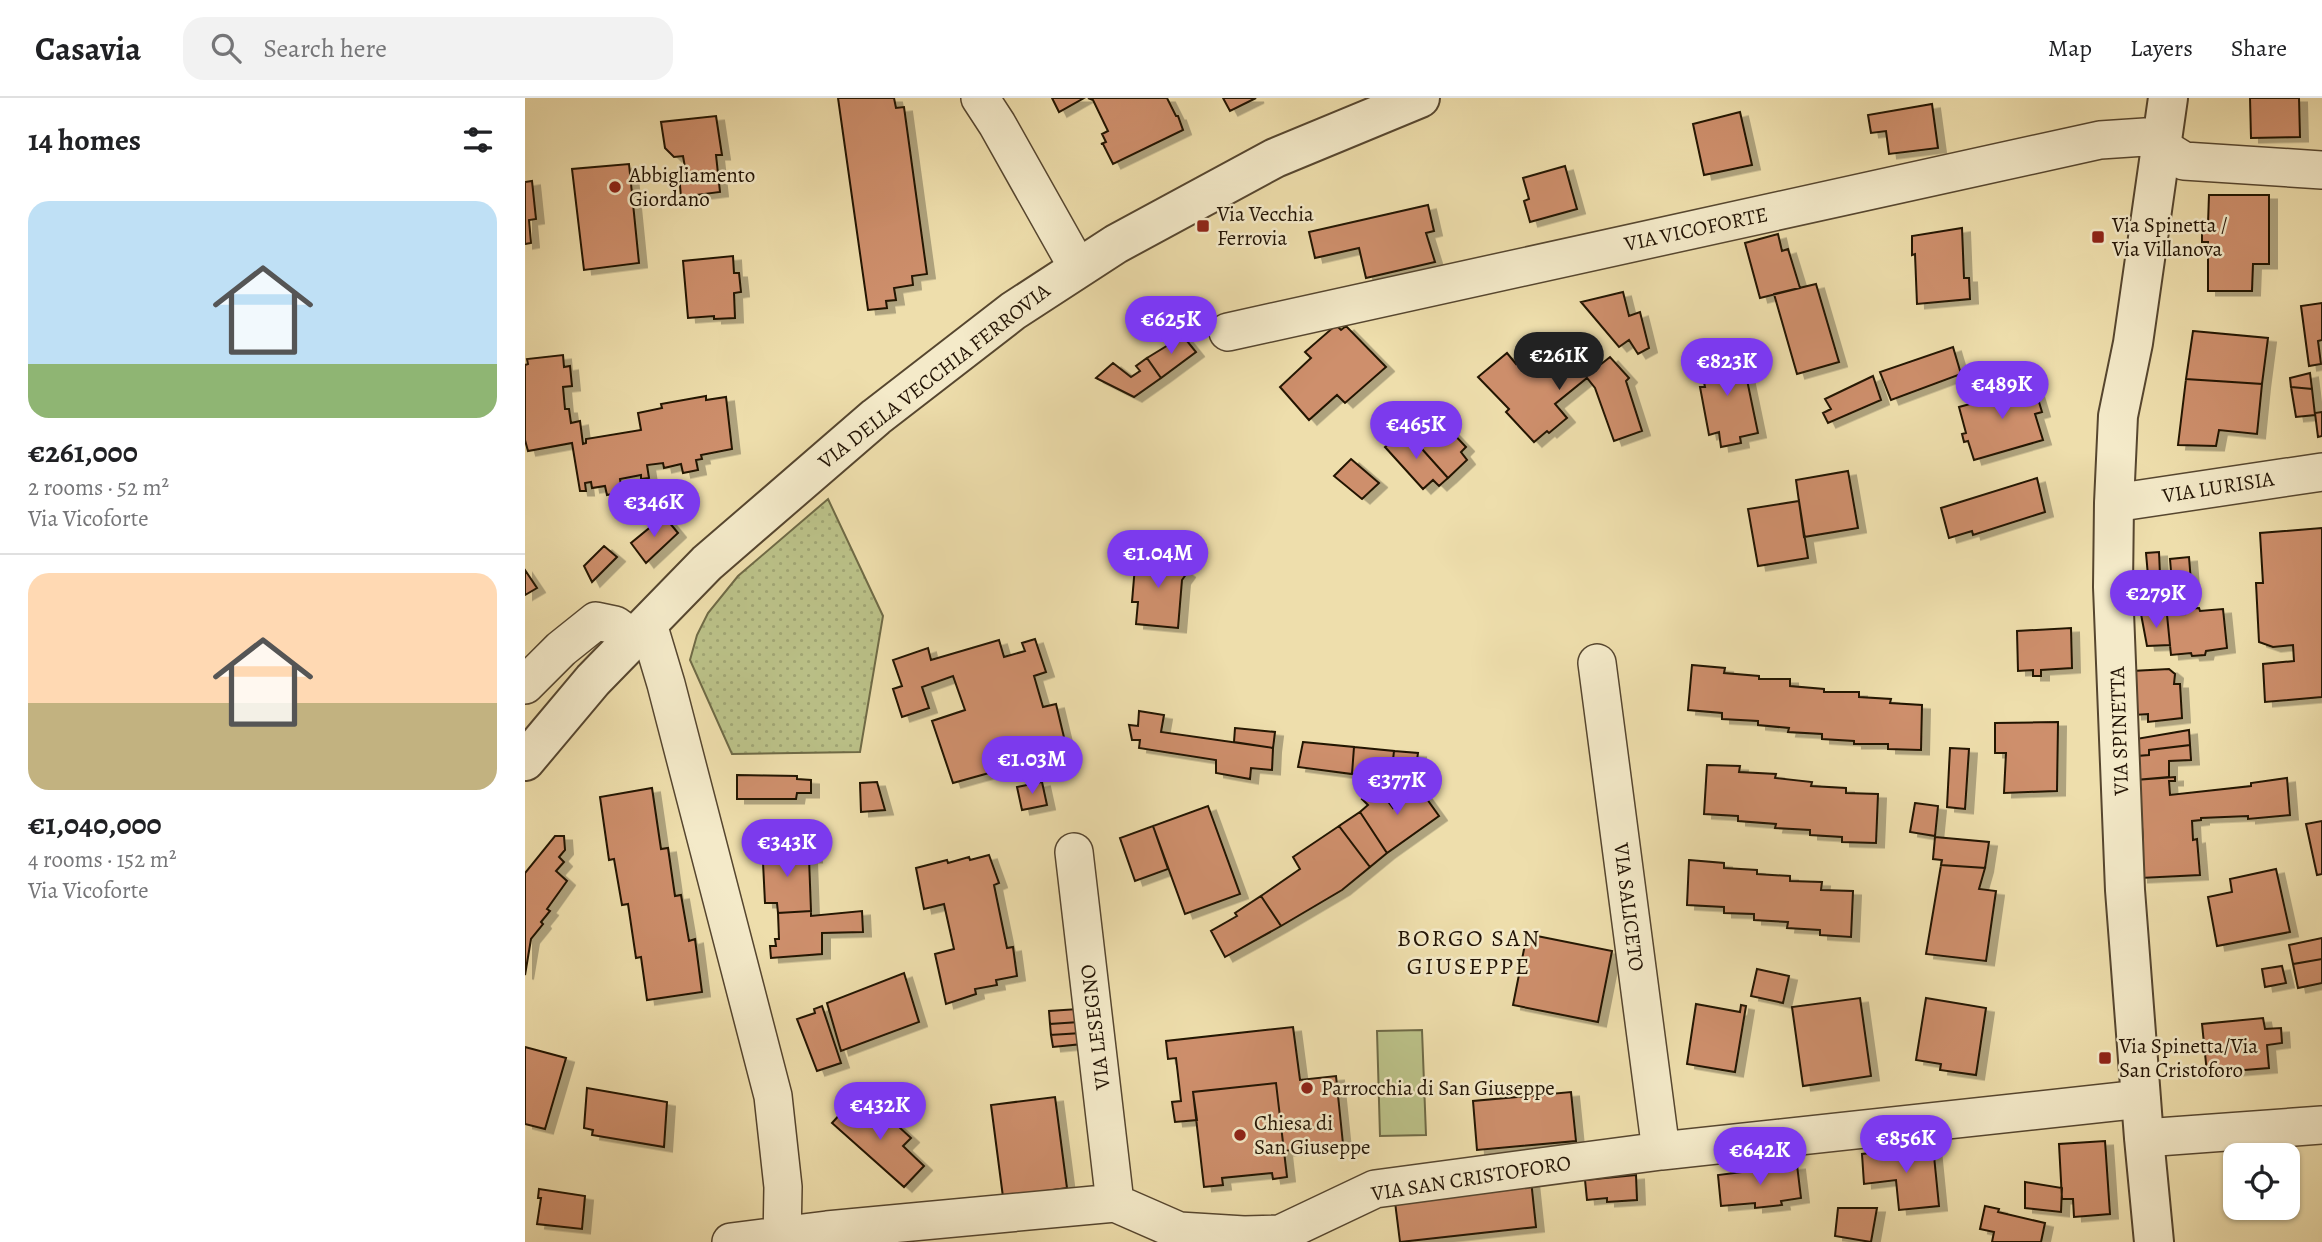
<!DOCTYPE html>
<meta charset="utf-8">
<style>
:root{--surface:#fff;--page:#f2f2f2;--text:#202124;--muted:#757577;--line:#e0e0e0;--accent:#7c3aed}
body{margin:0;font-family:Alegreya,serif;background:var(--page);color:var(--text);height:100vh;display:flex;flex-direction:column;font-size:26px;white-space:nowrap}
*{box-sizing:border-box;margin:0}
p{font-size:23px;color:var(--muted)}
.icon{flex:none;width:38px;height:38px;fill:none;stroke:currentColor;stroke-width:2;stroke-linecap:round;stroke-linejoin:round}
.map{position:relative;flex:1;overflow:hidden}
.side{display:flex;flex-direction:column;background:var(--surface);width:525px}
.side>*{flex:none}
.tools{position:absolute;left:1698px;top:1045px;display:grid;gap:14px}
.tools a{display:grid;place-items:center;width:77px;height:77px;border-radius:14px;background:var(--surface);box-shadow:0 2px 5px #0004;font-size:35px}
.price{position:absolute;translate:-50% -60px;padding:0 16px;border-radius:24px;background:var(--accent);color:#fff;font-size:23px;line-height:46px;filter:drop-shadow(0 2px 4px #0008)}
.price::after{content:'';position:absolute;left:50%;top:42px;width:21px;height:16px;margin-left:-10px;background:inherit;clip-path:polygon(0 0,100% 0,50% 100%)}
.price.on{background:#222;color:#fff}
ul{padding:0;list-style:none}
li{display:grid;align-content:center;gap:14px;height:371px;padding:0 28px}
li+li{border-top:2px solid var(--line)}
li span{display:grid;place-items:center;height:217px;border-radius:21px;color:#555}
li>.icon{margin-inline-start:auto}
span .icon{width:126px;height:126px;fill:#fffc;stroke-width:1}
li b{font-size:30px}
h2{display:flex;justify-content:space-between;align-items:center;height:84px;padding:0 28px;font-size:30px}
header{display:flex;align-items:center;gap:42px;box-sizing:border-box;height:98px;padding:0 35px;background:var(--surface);border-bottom:2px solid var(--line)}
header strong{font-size:33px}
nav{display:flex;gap:38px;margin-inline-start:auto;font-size:24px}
.search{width:490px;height:63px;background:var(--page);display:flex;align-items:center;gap:18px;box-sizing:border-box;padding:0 24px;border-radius:21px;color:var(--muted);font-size:26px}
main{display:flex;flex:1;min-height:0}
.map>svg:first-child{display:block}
.green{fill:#bbc188;stroke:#6f6a46;stroke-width:2}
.park{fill:url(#park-dots);stroke:#6f6a46;stroke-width:2}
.building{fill:#ce8f6c;stroke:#231405;stroke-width:2;filter:url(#shadow)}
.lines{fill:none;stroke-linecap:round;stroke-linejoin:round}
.minor-casing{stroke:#56462f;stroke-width:40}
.tertiary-casing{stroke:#56462f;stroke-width:42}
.minor{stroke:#f4eac9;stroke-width:37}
.tertiary{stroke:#f4eac9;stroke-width:38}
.poi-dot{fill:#8f2418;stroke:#f4eac9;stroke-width:2.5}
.labels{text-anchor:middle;stroke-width:5;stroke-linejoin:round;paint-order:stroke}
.poi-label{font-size:21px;fill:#231405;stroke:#f4eac9;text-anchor:start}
.street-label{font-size:21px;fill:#231405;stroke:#f4eac9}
.quarter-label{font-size:24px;letter-spacing:2px;fill:#231405;stroke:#f4eac9}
</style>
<header>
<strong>Casavia</strong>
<div class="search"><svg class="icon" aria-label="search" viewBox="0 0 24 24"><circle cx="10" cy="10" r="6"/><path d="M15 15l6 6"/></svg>Search here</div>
<nav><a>Map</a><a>Layers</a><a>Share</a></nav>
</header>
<main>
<section class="side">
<h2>14 homes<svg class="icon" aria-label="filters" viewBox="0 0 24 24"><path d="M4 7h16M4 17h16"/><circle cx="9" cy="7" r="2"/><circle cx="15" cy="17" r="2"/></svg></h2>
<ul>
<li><span style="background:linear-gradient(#bfe0f5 75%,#8fb573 0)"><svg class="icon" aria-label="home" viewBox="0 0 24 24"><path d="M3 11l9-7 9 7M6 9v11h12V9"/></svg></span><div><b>€261,000</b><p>2 rooms · 52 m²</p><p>Via Vicoforte</p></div></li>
<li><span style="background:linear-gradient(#ffd9b3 60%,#c2b280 0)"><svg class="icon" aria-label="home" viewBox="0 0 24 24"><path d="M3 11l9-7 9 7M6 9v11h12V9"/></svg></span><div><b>€1,040,000</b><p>4 rooms · 152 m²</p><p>Via Vicoforte</p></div></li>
</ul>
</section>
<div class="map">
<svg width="1797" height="1144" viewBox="0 0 1797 1144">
<defs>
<pattern id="park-dots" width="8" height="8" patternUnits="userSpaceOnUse" patternTransform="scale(1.75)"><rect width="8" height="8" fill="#bbc188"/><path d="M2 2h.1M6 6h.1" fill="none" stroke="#a0a574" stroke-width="1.8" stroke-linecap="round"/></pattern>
<filter id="shadow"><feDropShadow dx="8" dy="4.5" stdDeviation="0" flood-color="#0004"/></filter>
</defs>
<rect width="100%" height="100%" fill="#eedeac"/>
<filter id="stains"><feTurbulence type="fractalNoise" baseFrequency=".00286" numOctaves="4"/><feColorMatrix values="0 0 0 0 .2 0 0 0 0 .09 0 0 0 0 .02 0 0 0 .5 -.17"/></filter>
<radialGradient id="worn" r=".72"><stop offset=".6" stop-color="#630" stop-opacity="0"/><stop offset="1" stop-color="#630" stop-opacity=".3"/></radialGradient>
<path class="green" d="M897,932L901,1037L855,1038L852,933Z"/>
<path class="park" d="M303,401L358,518L335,654L207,656L165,562L172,537L183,515L213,478Z"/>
<path class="building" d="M313,0H369L371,10L379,9L402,176L387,178L388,187L369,190L371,202L361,203L362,210L343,212Z
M527,0H559L534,14Z
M563,0H642L651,18H653L658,32L588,66L578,46H576L581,44L577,36L583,33L568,2Z
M698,0H731L705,13Z
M1725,0H1774L1775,39L1726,40Z
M1407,6L1413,50L1364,56L1361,33L1346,35L1343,17Z
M1215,14L1227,67L1179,77L1168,26Z
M191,18L197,57H191L195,94L156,99L154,76L161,75L158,58L149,59L140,50L136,24Z
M104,66L114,165L59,172L47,71Z
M1040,68L1052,111L1005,124L999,103L1004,101L998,80Z
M7,83L11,121L4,122L6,145L0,146V84Z
M1684,97H1744V166H1728L1727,193H1683V144H1677V126H1683Z
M903,107L909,133L901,135L910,164L841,180L834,150L790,160L784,134Z
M1437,130L1439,180H1444L1445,201L1392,206L1390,156L1387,157V138Z
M1253,136L1257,153L1263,151L1275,190L1235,200L1220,145Z
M208,158L209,175H214L216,194L209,195L210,220L189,221V218L163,220L158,163Z
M1291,186L1314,264L1272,276L1249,196Z
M1098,194L1104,218L1115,214L1124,250L1113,256L1104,242L1094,249L1056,204Z
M1797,205V242L1793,243L1796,266L1784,268L1776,208Z
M811,227L816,232L821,228L861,269L820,305L812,297L784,322L755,289L786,260L780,254Z
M1668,233L1743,240L1737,286L1661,281Z
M658,238L671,254L636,280L622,260Z
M1022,247L1030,257L1039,251L1061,278L1085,259L1104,280L1101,283L1117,333L1089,343L1070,290L1062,280L1030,306L1042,320L1024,335L1022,333L1009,344L981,314L984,311L953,279L982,255L991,266L1000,257L1004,262Z
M1428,249L1436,276L1366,302L1355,274Z
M1216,253L1233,335L1215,339L1216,345L1196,349L1194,334L1184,337L1175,289H1180L1174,261Z
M38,257L39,269L45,268L47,288L38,289L40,311H44L46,325L55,323L58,346L61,345V341L116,332L113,315L137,310L136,306L181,298V302L201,299L207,351L176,357L177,361L171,362L173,372L158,375L156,366L139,370L138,365L122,367L124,380L116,381V377L95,381L97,394L82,397L80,388L67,390L66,384L60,385L61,393H55L47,345L3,353L0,342V267L3,266L2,261Z
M622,260L636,280L609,299L571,280L588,265L606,279L615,273L611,268Z
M1785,275L1787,291L1766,289L1765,280Z
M1348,278L1356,302L1303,325L1298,315L1306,311L1300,301Z
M1661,281L1737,286L1732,336L1694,332L1691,348L1653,347Z
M1508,284L1517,314L1510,316L1518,342L1449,362L1443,343L1439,344L1437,336L1441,335L1434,309L1456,303L1455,299Z
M1766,289L1787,291L1790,317L1771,319Z
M904,310L941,349L936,354L942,362L923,380L880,332Z
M1797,314V338L1793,339L1790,315Z
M880,332L923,380L914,388L908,382L898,391L860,349Z
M826,361L854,385L837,401L809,378Z
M1323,373L1333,430L1279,439L1271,382Z
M1512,380L1520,414L1448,437L1447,433L1424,440L1416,410Z
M1274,403L1283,460L1233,468L1223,411Z
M139,418L153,435L121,465L106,445Z
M1797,430V599L1740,604L1738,566L1769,563L1768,547L1748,549L1734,544L1731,485H1738L1735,435Z
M79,448L92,459L67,484L59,468Z
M1634,454L1635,477L1623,478L1621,455Z
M611,456L659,461L658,472L662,475L657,482L653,530L611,526L613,504H607Z
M1664,459L1666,484L1647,486L1645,461Z
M0,472L12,490L0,497Z
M1674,510L1675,513L1698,511L1702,550L1681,553L1680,557L1667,558L1666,555L1646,557L1642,517L1660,516L1659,511Z
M1616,516L1642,517L1645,547L1622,548Z
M1546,530L1547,570L1516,572V578H1508V572L1493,573L1492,533Z
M510,541L521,574L509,578L518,609L531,606L544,660L493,673L490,659L479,662L482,670L428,685L407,623L440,612L428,578L397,589L404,610L377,619L368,591L377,588L368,562L403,550L406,562L474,542L479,559L500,553L497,545Z
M1167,567L1200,570L1199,575L1234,578V581H1265V588L1299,591V594H1334V599L1366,601L1365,605L1397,607L1396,652L1363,651V646H1329V643L1297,641V636L1263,634L1264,630L1233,627V623L1197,621V615L1163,612Z
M1644,571L1650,576L1649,586H1655L1657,620L1623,624V616L1609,617L1607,573Z
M614,613L639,617L636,634L748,650L747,672L726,670L725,681L691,675V662L614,650L615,642H607L604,627L613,628Z
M1533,624L1532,693L1479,695L1481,655H1470V625Z
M710,630L750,634L748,650L709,644Z
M1664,632L1665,647L1624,652V657L1612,658L1611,641Z
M778,644L829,649L827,676L773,669Z
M1665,647L1666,662L1644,663V679L1610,682L1612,658L1624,657V652Z
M829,649L869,653L866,680L827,676Z
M1425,650L1444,651L1440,711L1422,709Z
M869,653L893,655L889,683L866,680Z
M1182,667L1215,668L1214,674L1251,676L1250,680L1287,684L1286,688L1321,690V695L1353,696L1351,745L1317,744V739L1285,737V732L1250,730L1251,726L1213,723V718L1179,716Z
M212,677L272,678V681L286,682V695H272L271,701H212Z
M1650,679V683H1644L1645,697L1726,688V685L1762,680L1765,717L1723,721V718L1676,720V722L1667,723L1668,742L1672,741L1675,777L1615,780L1614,744H1618L1617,729H1613L1610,682Z
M352,684L360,712L336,714L335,685Z
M517,684L522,707L497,712L492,689Z
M852,689L868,710L894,690L914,718L862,755L835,714L843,707L837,701Z
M127,690L136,751L143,750L150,798L156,797L164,843L170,841L177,894L122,902L116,859L111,860L103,806L97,807L89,761L84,762L75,699Z
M1390,705L1413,708L1410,738L1385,734Z
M683,708L715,796L660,816L628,728Z
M835,714L862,755L845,769L814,728Z
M1797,723V776L1792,777L1781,726Z
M628,728L643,771L610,783L595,740Z
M814,728L845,769L817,792L756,828L736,798L775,771L768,759Z
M30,738H39L40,752L34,759L39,764L31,773L42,783L22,811L25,813L16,824L18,826L6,841L0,877V775Z
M1410,739L1464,744L1460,770L1416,767L1417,762L1408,761Z
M256,743L257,756L288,754L289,760H284L286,813L253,815L252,805H240L237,744Z
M464,757L474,785L469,787L482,850L488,849L492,878L471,882L472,887L450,891L451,896L421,906L410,856L429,851L419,806L399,811L391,770L422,762L423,765L444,759L445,762Z
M1164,762L1199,765V770L1232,772V776L1265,778V783L1297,784L1296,792L1328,793L1326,839L1295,837V832L1262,830L1263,824L1229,822V816L1199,815V809L1162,807Z
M1416,767L1460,770L1454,791L1471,793L1461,863L1401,856Z
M1751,771L1765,834L1692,848L1683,799L1707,794L1705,781Z
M736,798L756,828L700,859L686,833L712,818L710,815Z
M286,813V818L337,813L338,834L297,835V856L246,860L245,848H251L250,841H254L253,815Z
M1002,836L1087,853L1073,924L988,907Z
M1797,840V861L1768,866L1764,847Z
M1797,861V885L1773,890L1768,866Z
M1757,868L1761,885L1740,889L1737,871Z
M1232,871L1264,878L1258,905L1226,898Z
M379,875L394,924L316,953L302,905Z
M1335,900L1346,978L1278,988L1267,909Z
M1401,900L1461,910L1451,977L1415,972L1416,966L1391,962Z
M1171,906L1215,914L1216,907L1221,908L1210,974L1162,966Z
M297,908L316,965L292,973L272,921L290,915L289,911Z
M553,911L554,924L525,926L524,913Z
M1738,920L1740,931L1756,930L1757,945L1742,947L1744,970L1682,975L1677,926Z
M554,924L556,935L526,937L525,926Z
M768,929L775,982L811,978L818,1046L759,1053L751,985L668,994L672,1022L650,1024L647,1004L656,1003L651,960L643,961L641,943Z
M556,935L557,946L528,949L526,937Z
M0,949L41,960L20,1031L0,1026Z
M751,985L762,1079L748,1081L747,1075L697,1080L698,1087L679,1089L668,994Z
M62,990L142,1004L139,1049L67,1037L68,1032L59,1030Z
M1046,994L1051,1043L952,1052L948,1003Z
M530,999L542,1090L478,1099L466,1007Z
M328,1002L354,1025L360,1016L386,1040L378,1048L399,1068L379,1089L307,1025Z
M1580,1043L1585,1116L1549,1119L1548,1101H1537L1534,1046Z
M1408,1048L1414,1108L1374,1112L1371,1082L1339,1086L1337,1056Z
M1272,1067L1276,1100L1256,1103L1257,1107L1230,1110V1105L1196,1108L1193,1077Z
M1111,1077L1112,1102L1082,1104V1100L1062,1102L1060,1082Z
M1006,1082L1011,1129L875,1144L869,1096Z
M1500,1084L1537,1090L1536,1114L1500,1110Z
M14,1091L60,1098L57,1131L12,1126L16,1100H13Z
M1460,1108L1474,1111L1473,1114L1520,1125L1516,1144H1467L1469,1134L1455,1131Z
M1313,1110H1352L1346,1144L1310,1138Z"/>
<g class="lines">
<defs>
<path id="minor" d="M455,0L472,26L553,170
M703,234L1575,42L1620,39L1659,63L1797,72
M1589,405L1797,374
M123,526L141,586L248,998L258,1089L257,1144
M1072,565L1136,1053
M0,587L36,551L71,523L90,527L108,540
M549,754L590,1105
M1619,1040L1797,1027
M206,1144L302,1132L590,1105L654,1133L719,1137L755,1136L850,1091L1136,1053L1616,1001"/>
<path id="tertiary" d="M0,663L68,582L182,465L351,319L488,213L591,146L750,60L895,0
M1629,1144L1619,1040L1600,792L1588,489L1589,405L1593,318L1608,245L1643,0"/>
</defs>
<use href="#minor" class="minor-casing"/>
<use href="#tertiary" class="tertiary-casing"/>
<use href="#minor" class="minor"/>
<use href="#tertiary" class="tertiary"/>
</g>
<g class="poi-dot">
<circle cx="90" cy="89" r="7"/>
<rect x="671" y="121" width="14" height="14" rx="3.5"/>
<rect x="1566" y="132" width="14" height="14" rx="3.5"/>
<rect x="1573" y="953" width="14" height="14" rx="3.5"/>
<circle cx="782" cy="990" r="7"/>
<circle cx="715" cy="1037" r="7"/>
</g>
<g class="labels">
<g class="poi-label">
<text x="104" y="84">Abbigliamento<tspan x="104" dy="24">Giordano</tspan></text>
<text x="692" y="123">Via Vecchia<tspan x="692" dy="24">Ferrovia</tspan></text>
<text x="1587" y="134">Via Spinetta /<tspan x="1587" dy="24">Via Villanova</tspan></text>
<text x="1594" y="955">Via Spinetta/Via<tspan x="1594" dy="24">San Cristoforo</tspan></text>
<text x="796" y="997">Parrocchia di San Giuseppe</text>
<text x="729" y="1032">Chiesa di<tspan x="729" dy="24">San Giuseppe</tspan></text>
</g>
<g class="street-label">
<text transform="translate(1171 131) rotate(-12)" y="7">VIA VICOFORTE</text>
<text transform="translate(409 278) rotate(-38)" y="7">VIA DELLA VECCHIA FERROVIA</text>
<text transform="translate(1693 389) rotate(-9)" y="7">VIA LURISIA</text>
<text transform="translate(1594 633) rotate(-92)" y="7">VIA SPINETTA</text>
<text transform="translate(1104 809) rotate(83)" y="7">VIA SALICETO</text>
<text transform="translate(570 929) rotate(-97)" y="7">VIA LESEGNO</text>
<text transform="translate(946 1080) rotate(-9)" y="7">VIA SAN CRISTOFORO</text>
</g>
<g class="quarter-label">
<text x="944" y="848">BORGO SAN<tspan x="944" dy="28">GIUSEPPE</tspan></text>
</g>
</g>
<rect width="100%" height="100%" filter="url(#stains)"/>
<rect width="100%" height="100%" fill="url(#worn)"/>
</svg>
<div class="tools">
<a><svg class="icon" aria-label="locate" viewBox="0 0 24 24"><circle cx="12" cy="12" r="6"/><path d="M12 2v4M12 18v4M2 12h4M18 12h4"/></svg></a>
</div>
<b class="price" style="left:646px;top:258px">€625K</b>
<b class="price on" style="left:1034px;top:294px">€261K</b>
<b class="price" style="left:1202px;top:300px">€823K</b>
<b class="price" style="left:1477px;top:323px">€489K</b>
<b class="price" style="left:891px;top:363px">€465K</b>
<b class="price" style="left:129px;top:441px">€346K</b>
<b class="price" style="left:633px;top:492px">€1.04M</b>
<b class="price" style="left:1631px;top:532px">€279K</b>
<b class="price" style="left:507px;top:698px">€1.03M</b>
<b class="price" style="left:872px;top:719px">€377K</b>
<b class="price" style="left:262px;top:781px">€343K</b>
<b class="price" style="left:355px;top:1044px">€432K</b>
<b class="price" style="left:1381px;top:1077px">€856K</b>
<b class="price" style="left:1235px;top:1089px">€642K</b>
</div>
</main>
